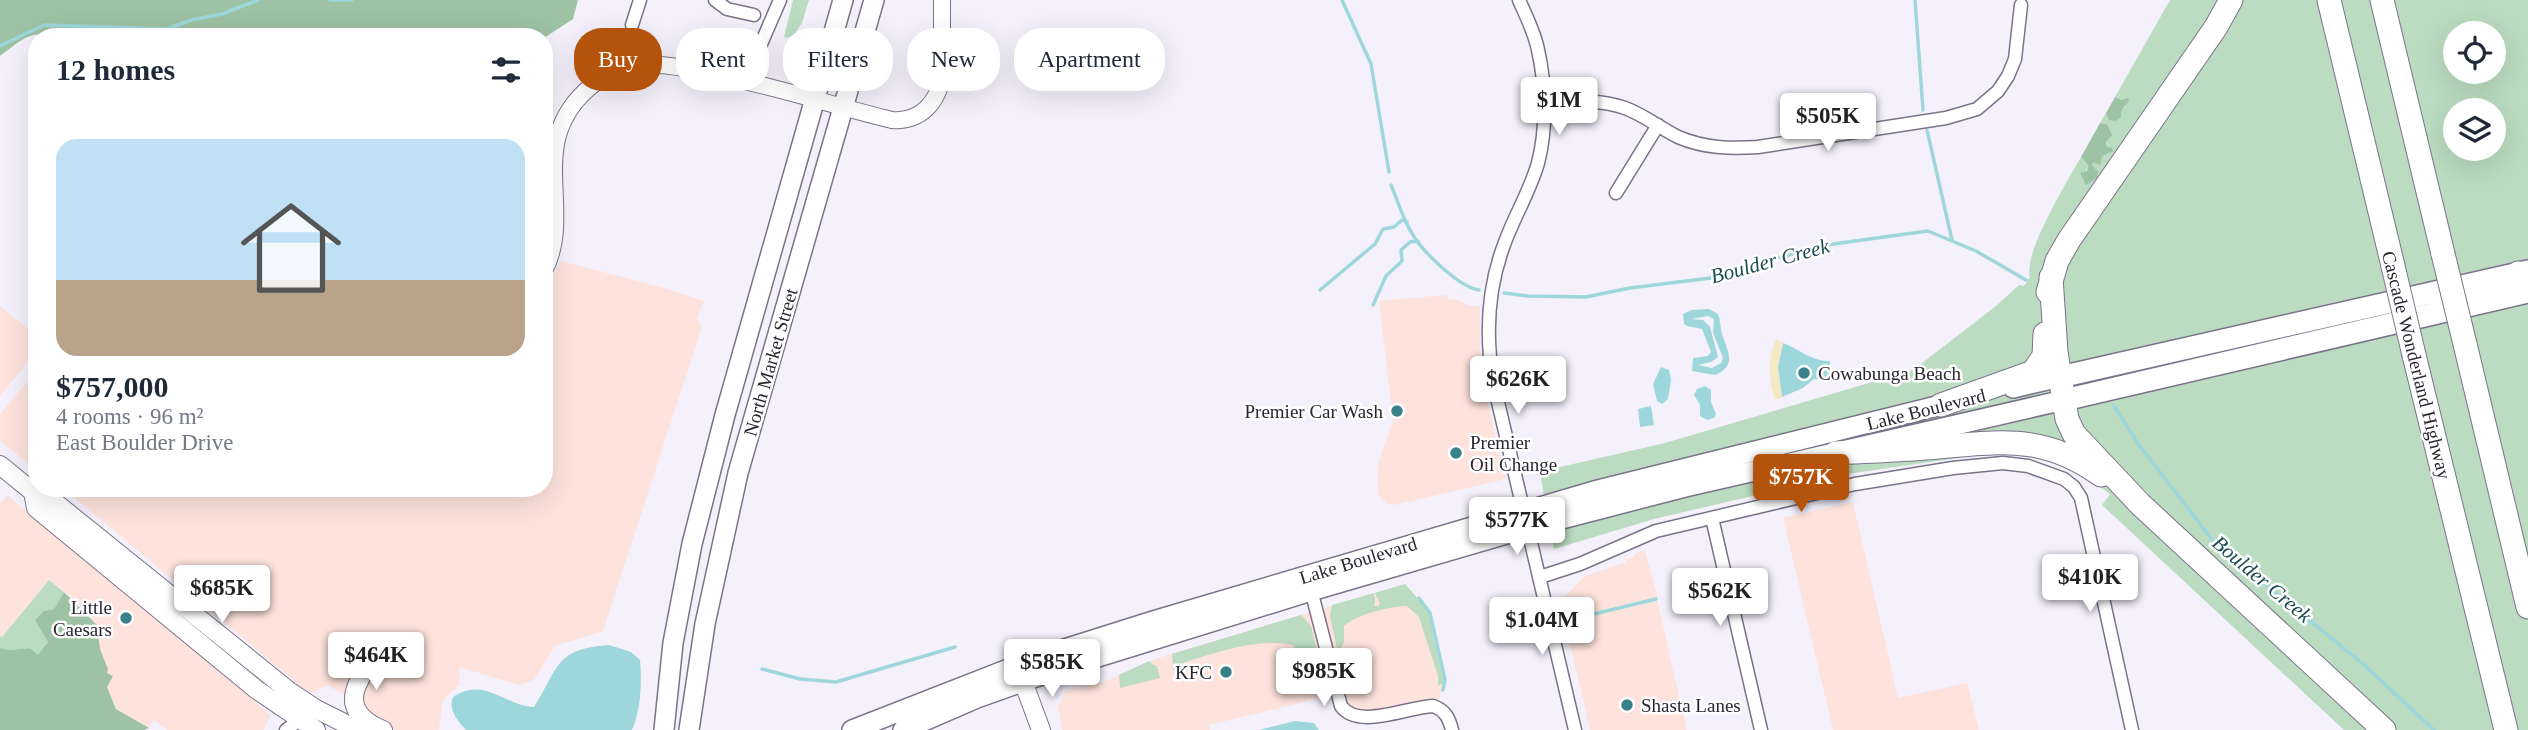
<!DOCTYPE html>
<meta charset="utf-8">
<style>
:root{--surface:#fff;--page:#f2f2f3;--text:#1f2937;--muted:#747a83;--accent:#b45309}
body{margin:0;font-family:"Times New Roman",serif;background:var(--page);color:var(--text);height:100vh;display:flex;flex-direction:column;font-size:26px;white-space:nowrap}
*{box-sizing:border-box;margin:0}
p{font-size:23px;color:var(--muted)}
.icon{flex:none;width:38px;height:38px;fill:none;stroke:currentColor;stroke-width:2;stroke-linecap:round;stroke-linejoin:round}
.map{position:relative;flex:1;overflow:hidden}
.details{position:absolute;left:28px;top:28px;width:525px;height:469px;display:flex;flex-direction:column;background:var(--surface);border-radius:28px;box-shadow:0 7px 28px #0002}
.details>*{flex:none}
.banner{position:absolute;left:574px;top:28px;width:665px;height:63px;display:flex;gap:14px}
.controls{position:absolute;left:2443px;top:21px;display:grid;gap:14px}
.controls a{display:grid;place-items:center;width:63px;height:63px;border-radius:50%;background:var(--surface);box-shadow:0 7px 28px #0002;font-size:35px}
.price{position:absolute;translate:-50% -60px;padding:0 16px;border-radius:7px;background:#fff;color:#222;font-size:23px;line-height:46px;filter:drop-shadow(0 2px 4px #0008)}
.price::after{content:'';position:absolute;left:50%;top:42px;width:21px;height:16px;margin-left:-10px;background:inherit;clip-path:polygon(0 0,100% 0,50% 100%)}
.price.active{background:var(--accent);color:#fff}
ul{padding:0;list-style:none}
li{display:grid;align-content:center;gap:14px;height:371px;padding:0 28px}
li span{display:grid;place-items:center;height:217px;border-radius:21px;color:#555}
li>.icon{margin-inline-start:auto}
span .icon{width:126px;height:126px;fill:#fffc;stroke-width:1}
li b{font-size:30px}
h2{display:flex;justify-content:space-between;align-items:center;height:84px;padding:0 28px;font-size:30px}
.tag{padding:0 24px;border-radius:28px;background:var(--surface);box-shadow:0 7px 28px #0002;font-size:24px;line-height:63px}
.tag.active{background:var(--accent);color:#fff}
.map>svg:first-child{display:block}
.commercial{fill:#fde3dc}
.green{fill:#bbdcc0;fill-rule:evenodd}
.forest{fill:#9ec2a4}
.sand{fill:#f3eac4}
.water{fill:#9ed7db;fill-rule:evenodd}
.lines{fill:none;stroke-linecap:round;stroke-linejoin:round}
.stream{stroke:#9ed7db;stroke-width:3.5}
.minor-casing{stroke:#7b738a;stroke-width:15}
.tertiary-casing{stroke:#7b738a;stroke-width:18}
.secondary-casing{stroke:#7b738a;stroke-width:20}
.primary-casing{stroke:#7b738a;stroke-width:22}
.trunk-casing{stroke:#7b738a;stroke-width:24}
.motorway-casing{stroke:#7b738a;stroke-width:25}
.minor{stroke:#fff;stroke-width:12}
.tertiary{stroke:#fff;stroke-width:16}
.secondary{stroke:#fff;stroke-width:18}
.primary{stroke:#fff;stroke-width:19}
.trunk{stroke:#fff;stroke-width:21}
.motorway{stroke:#fff;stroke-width:23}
.motorway-bridge-casing{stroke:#7b738a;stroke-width:25;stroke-linecap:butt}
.motorway-bridge{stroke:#fff;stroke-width:23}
.poi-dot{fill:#398188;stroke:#fff;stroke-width:2.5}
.labels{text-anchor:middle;stroke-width:5;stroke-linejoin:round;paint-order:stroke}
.street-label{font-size:19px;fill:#292630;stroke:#fff}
.poi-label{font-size:19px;fill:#292630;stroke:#fff;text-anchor:start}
.water-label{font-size:21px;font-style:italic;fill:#184a4e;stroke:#fff}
</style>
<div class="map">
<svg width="2528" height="730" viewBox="0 0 2528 730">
<rect width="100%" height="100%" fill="#f5f1fc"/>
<path class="commercial" d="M561,261L668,289L704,301L697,318L702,327L603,631L555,646L534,680L519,685L459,667L460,684L446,697L442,704L439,730H395L375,722L363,706L328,685L313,693L300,686L76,499L75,488H544V292Z
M1447,295L1448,300L1456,299L1470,306H1480V360L1483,383L1506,479L1394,505L1387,504L1379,496L1377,486L1379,461L1393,421L1379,301Z
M0,306L37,336V351L0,396Z
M37,370V470L0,441V414Z
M7,495L265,710L270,716L264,730H167L154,720L149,728L116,709L107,687V674L100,649L97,625L74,599L49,580L2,637L0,636V504Z
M1853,502L1898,698L1967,683L1979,730H1833L1783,518Z
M1645,550L1657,595L1656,599L1650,601L1657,600L1687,730H1590L1565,622L1569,620H1565L1560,601L1585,576L1626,562V559L1635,556L1634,554Z
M1405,584L1429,613L1444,680L1439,700H1419L1363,713L1350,707L1344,690L1296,704L1209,725L1210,730H1062L1058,706L1065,694V691L1104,682L1158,658Z"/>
<path class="green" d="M793,0H809L802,23L793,36L786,38L784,37Z
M2170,0H2528V730H2344L2102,505L2110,494C2073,465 2032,453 1986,454L1847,474L1654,519L1554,549L1538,463L1560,467L1665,443L1913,370L1996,306L2019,285L2024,286L2030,277C2023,253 2068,180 2081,157L2088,165L2082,181L2093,161L2102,156L2107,148V124L2100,123L2106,113L2109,120L2126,106L2115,97ZM2455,33H2494V72H2455ZM2455,110H2494V149H2455Z
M49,580L64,592L54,609L44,611L48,642L38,656L30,648L10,650L0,648V636L2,637Z
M1405,584L1428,610L1444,684L1438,685V676L1419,617L1407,606C1390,606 1355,615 1344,626V642L1338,654L1330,616L1332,605L1374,593L1375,601L1374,606H1378L1380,603L1375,593Z
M1301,615L1311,626L1321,666L1319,672L1298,678C1298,663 1305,661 1293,645C1258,638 1217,652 1183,663L1186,671L1177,672L1173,669L1172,654Z
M1149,661L1153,665L1157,666L1160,678L1120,688L1119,675Z"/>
<path class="forest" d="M0,0H578L573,19L544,38L53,37C31,28 17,44 0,56Z
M2115,97L2121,100L2128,98L2129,101L2121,111V117L2116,121L2109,120L2106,113Z
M2100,123L2107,124L2112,135L2106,142L2107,147L2112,148L2113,151L2102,156L2100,165L2093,162L2092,165L2098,172L2097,178L2086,185L2080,173L2087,171L2088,165L2081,157Z
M64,592L97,625L100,649L108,669L107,673L113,676L107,687L116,709L149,728L144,730H0V648L10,650L30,648L38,655L48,642L35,620L44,611L54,609Z"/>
<path class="sand" d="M1776,339L1783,343L1778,367L1782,397L1775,400C1768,380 1768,358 1776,339Z"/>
<path class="water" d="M1709,309L1718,314C1721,322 1720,329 1723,337C1729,354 1736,366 1715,375L1692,371L1693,358L1708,356L1711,352L1702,329L1687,326L1684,324L1683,314L1691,310ZM1708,316L1714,319L1713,333L1723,358L1721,363L1712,368L1698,365L1711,362L1718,357L1710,327L1703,320L1691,319Z
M1783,343C1801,350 1811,361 1830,361V380L1814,379L1803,388L1782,397L1778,367Z
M1661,367L1669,370L1671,380L1668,399L1662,404L1657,401L1653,384Z
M1705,386L1711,390V402L1716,414L1714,418L1707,420L1700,416V405L1694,395L1697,389Z
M1651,406L1654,425L1640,427L1638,409Z
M609,645L631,652L640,660C642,682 641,710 632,730H466C457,721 448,709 453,697C485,676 504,706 534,707C559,668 554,649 609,645Z
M1295,721L1314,723L1319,730H1259Z"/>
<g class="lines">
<path class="stream" d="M330,0H352
M1342,0L1371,64L1389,172
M1915,0L1923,110
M0,46L44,25L167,29L191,20L222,14L258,0
M1927,130L1952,240
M1391,185C1398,201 1403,220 1413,235C1423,252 1459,287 1479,290
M1320,290L1375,244L1383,229L1394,227L1402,220L1407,222
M1504,293L1528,296L1586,297L1630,288L1719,277L1766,261L1833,244L1928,231L1976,251L2026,280
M1373,305L1386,276L1402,261L1401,250L1410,242L1418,241
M2114,406L2139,445L2214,542L2363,664L2434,730
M1419,598L1430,613L1445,680L1443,690
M1565,621L1656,599
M762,669L800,679L836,682L955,647"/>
<defs>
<path id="minor" d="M715,0L727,9L754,15
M1519,0C1526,16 1535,33 1538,50C1546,85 1547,129 1538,163C1530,191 1515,215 1505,242C1487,289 1485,337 1494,385L1575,730
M632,25L640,0
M745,81L780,0
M1544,101C1570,101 1600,99 1625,108C1644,115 1660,128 1678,137C1704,148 1730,149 1758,147L1946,118L1977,109L1998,91L2008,76L2015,59L2021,5
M1616,193L1658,125
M1712,518L1761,730
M1540,577L1580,564L1656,531L1855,484L1953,468L2003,463L2028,466L2064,479L2074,487L2081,498L2132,730
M1310,586L1341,706C1358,730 1407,707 1433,706C1445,710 1449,718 1452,730
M286,730L305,716"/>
<path id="tertiary" d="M544,271C567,228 546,179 558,135C570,95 607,66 648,65C668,64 688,69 706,73C769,84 830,105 892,120C920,122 938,103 942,76V0"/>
<path id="secondary" d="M0,465L33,492L47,496L289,691L316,709L358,730
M33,492L36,508L257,690L316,730
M365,662C365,673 359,679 356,688C348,710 365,723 383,730
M1018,668L1041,730"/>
<path id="primary" d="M2013,388L2060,377
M664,730L673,643L692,544L725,415L843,0
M689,730L705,624L738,473L874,0
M852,730L1039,657L1153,621L1594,491L1953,402
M903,730L977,698L1053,671L1311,591L1527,528L1685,487L2064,400"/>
<path id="trunk" d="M2060,377L2528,271
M2064,400L2528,292"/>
<path id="motorway" d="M2329,0L2393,266
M2382,0L2443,254
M2518,273L2528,275
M2051,277L2056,352L2067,419L2074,434L2140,504L2384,730
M2048,292L2057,261L2069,240L2216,27L2231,0
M2465,344L2528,607
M2414,355L2506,730
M1941,405L2033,372L2044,356L2045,334
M1836,453C1873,451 1911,450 1948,446C2009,441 2048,437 2101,475"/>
</defs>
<use href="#minor" class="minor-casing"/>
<use href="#tertiary" class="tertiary-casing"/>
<use href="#secondary" class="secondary-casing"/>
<use href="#primary" class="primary-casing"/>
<use href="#trunk" class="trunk-casing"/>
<use href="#motorway" class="motorway-casing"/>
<use href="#minor" class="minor"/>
<use href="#tertiary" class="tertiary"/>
<use href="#secondary" class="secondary"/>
<use href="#primary" class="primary"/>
<use href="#trunk" class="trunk"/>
<use href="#motorway" class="motorway"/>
<defs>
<path id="motorway-bridge" d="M2443,254L2465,344
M2393,266L2414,355"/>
</defs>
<use href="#motorway-bridge" class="motorway-bridge-casing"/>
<use href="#motorway-bridge" class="motorway-bridge"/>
</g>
<g class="poi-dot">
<circle cx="1804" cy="373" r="7"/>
<circle cx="1397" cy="411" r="7"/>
<circle cx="1456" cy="453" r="7"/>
<circle cx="126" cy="618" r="7"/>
<circle cx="1226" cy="672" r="7"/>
<circle cx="1627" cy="705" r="7"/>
</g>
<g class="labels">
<g class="street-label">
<text transform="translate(770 362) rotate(-74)" y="7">North Market Street</text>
<text transform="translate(2417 365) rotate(76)" y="7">Cascade Wonderland Highway</text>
<text transform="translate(1926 409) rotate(-14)" y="7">Lake Boulevard</text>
<text transform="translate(1358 560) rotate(-17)" y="7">Lake Boulevard</text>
</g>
<g class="poi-label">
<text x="1818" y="380">Cowabunga Beach</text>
<text x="1383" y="418" text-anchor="end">Premier Car Wash</text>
<text x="1470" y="449">Premier<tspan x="1470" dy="22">Oil Change</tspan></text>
<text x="112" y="614" text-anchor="end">Little<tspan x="112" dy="22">Caesars</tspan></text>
<text x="1212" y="679" text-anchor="end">KFC</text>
<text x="1641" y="712">Shasta Lanes</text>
</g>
<g class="water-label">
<text transform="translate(1770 261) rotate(-15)" y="7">Boulder Creek</text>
<text transform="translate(2262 579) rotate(40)" y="7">Boulder Creek</text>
</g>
</g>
</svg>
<div class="controls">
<a><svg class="icon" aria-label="locate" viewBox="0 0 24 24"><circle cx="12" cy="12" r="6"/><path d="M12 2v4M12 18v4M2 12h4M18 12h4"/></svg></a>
<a><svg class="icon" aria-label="layers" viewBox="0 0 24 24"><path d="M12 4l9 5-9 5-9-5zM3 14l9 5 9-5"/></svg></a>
</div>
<b class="price" style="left:1559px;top:137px">$1M</b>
<b class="price" style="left:1828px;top:153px">$505K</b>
<b class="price" style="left:1518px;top:416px">$626K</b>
<b class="price active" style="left:1801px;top:514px">$757K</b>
<b class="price" style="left:1517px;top:557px">$577K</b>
<b class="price" style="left:2090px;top:614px">$410K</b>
<b class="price" style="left:222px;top:625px">$685K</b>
<b class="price" style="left:1720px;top:628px">$562K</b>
<b class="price" style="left:1542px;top:657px">$1.04M</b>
<b class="price" style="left:376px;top:692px">$464K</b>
<b class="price" style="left:1052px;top:699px">$585K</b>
<b class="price" style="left:1324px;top:708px">$985K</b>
<div class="banner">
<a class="tag active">Buy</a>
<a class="tag">Rent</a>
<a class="tag">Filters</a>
<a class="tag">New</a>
<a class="tag">Apartment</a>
</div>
<section class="details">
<h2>12 homes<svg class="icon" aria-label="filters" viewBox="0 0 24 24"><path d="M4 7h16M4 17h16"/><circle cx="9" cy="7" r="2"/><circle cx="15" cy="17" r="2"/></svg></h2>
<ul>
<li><span style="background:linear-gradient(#bfe0f5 65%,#b9a48a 0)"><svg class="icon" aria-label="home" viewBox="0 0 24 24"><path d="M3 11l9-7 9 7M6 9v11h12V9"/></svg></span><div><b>$757,000</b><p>4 rooms · 96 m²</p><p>East Boulder Drive</p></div></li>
</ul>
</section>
</div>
